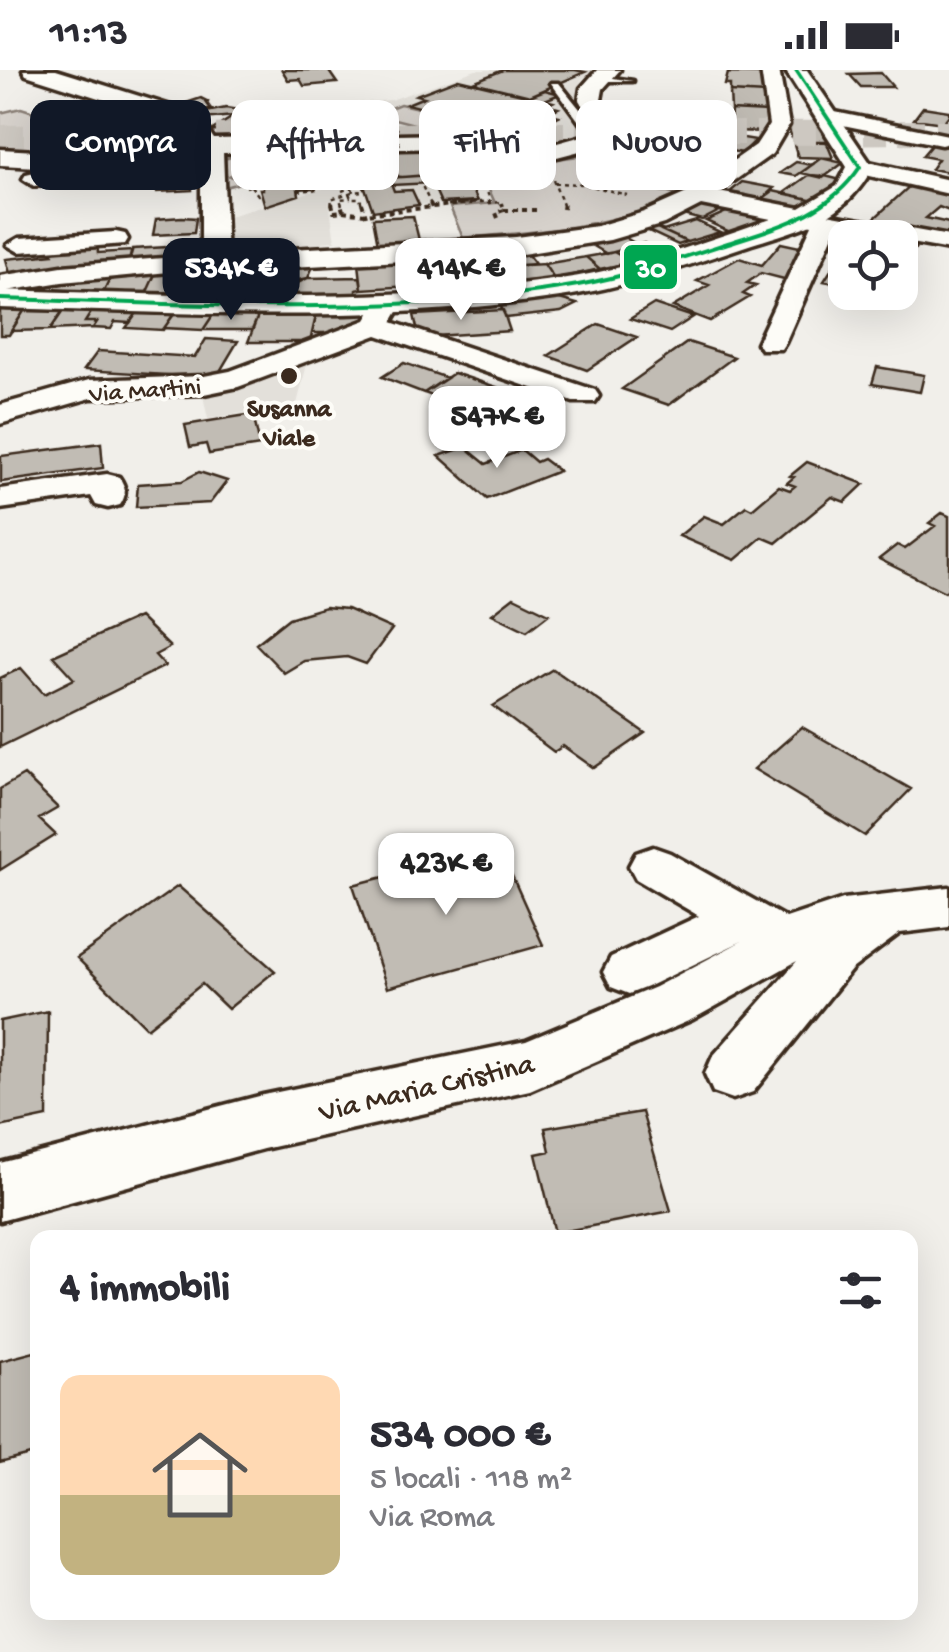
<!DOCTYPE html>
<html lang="it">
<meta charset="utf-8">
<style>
:root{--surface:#fff;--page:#f7f7f7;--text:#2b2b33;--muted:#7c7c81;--accent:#111827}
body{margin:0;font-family:"Gochi Hand",sans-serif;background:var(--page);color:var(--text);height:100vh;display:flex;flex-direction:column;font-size:38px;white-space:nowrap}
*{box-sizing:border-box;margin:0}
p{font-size:32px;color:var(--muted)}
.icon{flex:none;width:55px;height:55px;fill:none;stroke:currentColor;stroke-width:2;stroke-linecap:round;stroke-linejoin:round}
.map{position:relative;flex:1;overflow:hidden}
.sheet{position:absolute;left:30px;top:1160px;width:888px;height:390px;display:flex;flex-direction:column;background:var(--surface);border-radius:20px;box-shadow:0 10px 40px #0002}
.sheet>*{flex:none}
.guide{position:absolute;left:30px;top:30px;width:890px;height:90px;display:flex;gap:20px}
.controls{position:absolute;left:828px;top:150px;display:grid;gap:20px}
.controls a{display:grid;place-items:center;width:90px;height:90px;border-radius:20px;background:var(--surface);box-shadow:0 10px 40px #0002;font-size:50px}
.price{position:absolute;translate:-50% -85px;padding:0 22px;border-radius:20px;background:#fff;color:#222;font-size:32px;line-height:65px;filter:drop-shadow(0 2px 5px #0008)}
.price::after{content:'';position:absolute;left:50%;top:60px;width:30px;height:22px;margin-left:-15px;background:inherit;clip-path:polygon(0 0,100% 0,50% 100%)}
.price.on{background:var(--accent);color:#fff}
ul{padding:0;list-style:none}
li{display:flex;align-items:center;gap:30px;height:250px;padding:0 30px}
li span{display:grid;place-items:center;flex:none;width:280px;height:200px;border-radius:20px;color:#555}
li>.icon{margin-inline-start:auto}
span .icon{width:120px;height:120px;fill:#fffc;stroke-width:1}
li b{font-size:42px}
h2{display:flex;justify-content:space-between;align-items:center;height:120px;padding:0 30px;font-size:42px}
.pill{padding:0 35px;border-radius:20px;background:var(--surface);box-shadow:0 10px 40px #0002;font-size:35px;line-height:90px}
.pill.on{background:var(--accent);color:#fff}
.status{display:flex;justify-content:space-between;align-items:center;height:70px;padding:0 50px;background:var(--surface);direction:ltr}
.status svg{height:28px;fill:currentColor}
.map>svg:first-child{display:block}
.built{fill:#e3e0da}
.green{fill:#d7d2cc;stroke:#897e75;stroke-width:2.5}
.building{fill:#c1bcb4;stroke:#3b2a1e;stroke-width:2.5}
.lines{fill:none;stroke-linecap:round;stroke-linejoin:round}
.primary-tunnel{stroke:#cdc8c1;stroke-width:24;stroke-dasharray:24 12;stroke-linecap:butt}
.lane-casing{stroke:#3b2a1e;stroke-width:7}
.street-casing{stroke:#3b2a1e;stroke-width:7}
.secondary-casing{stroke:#3b2a1e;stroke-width:7}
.path-far1{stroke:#3b2a1e;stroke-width:2.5;stroke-dasharray:4 4;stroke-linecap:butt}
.path{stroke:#3b2a1e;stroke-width:4;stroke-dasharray:5 4;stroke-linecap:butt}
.lane{fill:#fdfcf7;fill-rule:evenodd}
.street{fill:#fdfcf7;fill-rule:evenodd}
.secondary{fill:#fdfcf7;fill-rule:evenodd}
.path-bridge{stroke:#3b2a1e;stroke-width:2.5;stroke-dasharray:4 4;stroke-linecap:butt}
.bus-1-casing{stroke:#fdfcf7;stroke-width:8}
.bus-1{stroke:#00a651;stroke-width:4}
.poi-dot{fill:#3b2a1e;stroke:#fdfcf7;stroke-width:4}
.labels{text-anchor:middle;stroke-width:8;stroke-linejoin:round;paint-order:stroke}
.far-street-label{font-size:25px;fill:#3b2a1e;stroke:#fdfcf7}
.far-poi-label{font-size:25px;font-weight:bold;fill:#3b2a1e;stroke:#fdfcf7}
.street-label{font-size:30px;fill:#3b2a1e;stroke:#fdfcf7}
.line-badge{stroke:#fdfcf7;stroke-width:4}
.badge-label{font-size:28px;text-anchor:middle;font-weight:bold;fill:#fff}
</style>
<div class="status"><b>11:13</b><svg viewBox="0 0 49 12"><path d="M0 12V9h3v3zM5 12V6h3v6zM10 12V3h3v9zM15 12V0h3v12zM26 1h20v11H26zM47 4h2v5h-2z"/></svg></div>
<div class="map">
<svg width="949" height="1582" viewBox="0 0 949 1582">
<rect width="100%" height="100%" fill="#f1efea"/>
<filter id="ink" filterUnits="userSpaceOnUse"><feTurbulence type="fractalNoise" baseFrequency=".01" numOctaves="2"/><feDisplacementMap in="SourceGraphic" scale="20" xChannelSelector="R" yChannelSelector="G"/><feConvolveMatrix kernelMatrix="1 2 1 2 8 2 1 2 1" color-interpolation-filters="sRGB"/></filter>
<g filter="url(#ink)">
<path class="built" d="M476,0H596L582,9L578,19V35L584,46L574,51L596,56L595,63L571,73L513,72L515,67L501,70L450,64L322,71L308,37L391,30Z
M451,78L478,131L419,135L412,120L394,121L389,108L351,110L340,79Z
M340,113L343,127L329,131L335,171L323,172L324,180L225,186L223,148Z
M307,294L297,334L208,349L201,317Z"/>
<path class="green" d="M400,34L454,46C466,42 520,50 535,54L518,61L516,67L470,61L477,55L473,53L448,62L444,67H423L443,51L433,49L418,55L375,44Z
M21,38L88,59L97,79H0V43Z
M625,70L656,76L607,108L681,126C616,157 534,162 463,168L450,137L495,133L479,97L504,96L502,89L523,88L526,94L550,93L549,90L601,83Z
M340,80L344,102L327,103L328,113H318L314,101L264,106L246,101L230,106L244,112L221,118L223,89L251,83Z"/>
<path class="building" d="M282,0H328L337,13L304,16L300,9L288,10Z
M503,0H575L585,2L530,26L473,12Z
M728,3L764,4L766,24L730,22V15H725Z
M881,3L893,17H861L849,4Z
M458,9L530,26L545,20L560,24L545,30L553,32L547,35L558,38L546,43L559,46L540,55L510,47L502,50L461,43L454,46L407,34L424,27L416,25Z
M730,22L766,24L767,42L731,40Z
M201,28L209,32H206L211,39L192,43L177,36Z
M923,37L949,41V45L943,53L914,49Z
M226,38L257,43L226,62L211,61L234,46L203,49L196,44Z
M731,40L767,42L769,62L730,61Z
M787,54L823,55L830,72L793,71Z
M163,55L178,71L141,77L127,60Z
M298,55L306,69L270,72L267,64L276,63L273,59Z
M725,65L756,70L743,83L711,78Z
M793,71H826L833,88L798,87Z
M932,74L949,77V102L931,99L938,89L922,86Z
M360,78L361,83L451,78L459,103L402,107L382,105L380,99L349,101L340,79Z
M188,84L191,96L138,101L137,91Z
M664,85L686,89L681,93L701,97L677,114L634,105Z
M821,88L843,93L823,108L801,103Z
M796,92L812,95L796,106L780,103Z
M464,102L478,131L441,133L432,113L392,115L389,108Z
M312,103V118L298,119L299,125L265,136L260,119H263V112Z
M809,105L825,106L841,110L814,130L784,123Z
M192,107V120L157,122L158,115L147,116V109Z
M389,108L394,121L412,120L419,135L373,141L362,109Z
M742,112L774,118L762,129L730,122Z
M913,113L949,121V141L939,137L926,148L949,153V171L868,154Z
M773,121L814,130L800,146L754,135Z
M701,131L729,136L702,150L679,144Z
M737,137L779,146L730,162L706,151Z
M413,146L421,178L379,180L373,148Z
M182,147L196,148L194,163L153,165L156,149Z
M696,151L720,162L687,172L663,161Z
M651,155L687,172L678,175L642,158Z
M624,167L638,175L607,184L592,175Z
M900,168L919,172L900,204Z
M97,171L98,183L132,181L128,195L11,207L6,189L53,184L54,174Z
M644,173L662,184L632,192L614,182Z
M781,173L809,179L788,210L761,203L747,213L756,215L743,224L750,227L710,251L673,237L709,215L697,211L739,188L762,195Z
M207,175L199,188L128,195L132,179Z
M525,181L535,194L507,196L499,184Z
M614,182L632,192L600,199L586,187Z
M586,187L600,199L554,209L544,194Z
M450,191L453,199L424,201L428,215L362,219L359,194Z
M298,193L289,212L298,213L294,228H244L256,196Z
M298,193L314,194L308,208L289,212Z
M544,194L554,209L463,216L458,199Z
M256,196L244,228L191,226L203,199Z
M833,197L845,200V215L824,211Z
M203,199L191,226L146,224L157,200Z
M453,199H458L463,216L428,218L424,201Z
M157,200L146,224L103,223L113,203Z
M113,203L103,223L39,222L41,210Z
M360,207L362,219L356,220V226L294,228L298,213L308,208Z
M556,228L577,234L561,242L506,248L500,235Z
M654,234L693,247L670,262L630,249Z
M0,237L26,238L9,265H0Z
M26,238L64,239L50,260L11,261Z
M503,240L510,261L419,267L414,245Z
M63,241H92L85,252H97L93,258L50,260Z
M92,241L137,243L130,253L115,252L111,259L93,258L97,252H85Z
M137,243L173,245L163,260L126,258Z
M175,243L213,245L203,260L164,258Z
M370,243L369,251L344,263H312L316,246Z
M213,245L258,246L252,260H203Z
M258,246H316L310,272H248Z
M598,254L637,267L587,300L548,286Z
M206,269L238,271L216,308L84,300L98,281L195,287Z
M688,272L734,287L669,335L622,319Z
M404,293L447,308L424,323L382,307Z
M877,297L924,305L920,322L872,314Z
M454,303L496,317L465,338L424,323Z
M253,344L260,376L209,384L206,374L190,377L185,355Z
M101,373L103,398L1,412V386Z
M465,377L486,394L522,380L536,392L543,389L559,401L487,429L439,386Z
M807,392L864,414L845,432L832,427L776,473L762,467L735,490L679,466L704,446L724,454L746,436L752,439L779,416L790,420L795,416L787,413L794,407L790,406Z
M199,402L227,411L210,433L136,437L138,414L182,411Z
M942,443L949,446V518L945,522L879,489L897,475L905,479L935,456L929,453Z
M514,527L549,544L527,561L492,544Z
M325,537L347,539L392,559L366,594L347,587L304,591L284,603L256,574L289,548Z
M139,547L170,577L155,585L165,596L0,677V608L21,598L44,624L74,609L53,586Z
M553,599L645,663L594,698L563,676L554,682L493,636Z
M802,657L911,719L865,766L754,699Z
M24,705L58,738L39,749L56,765L0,800V719Z
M500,779L543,875L387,918L353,815L415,799L419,812L446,806L441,794Z
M178,816L275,901L228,939L202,914L147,958L77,888Z
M48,941L47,1047L0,1057V951Z
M642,1042L671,1141L555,1163L536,1084L550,1081L545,1058Z
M38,1281V1383L0,1393V1291Z"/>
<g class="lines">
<path class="primary-tunnel" d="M0,67L949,62"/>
<defs>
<path id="lane" d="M600,6L633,11H597Z
M551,13H559L588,49L609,51L581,54Z"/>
<path id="street" d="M761,0H779L789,55L772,84L706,131H690L686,126L690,121L756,75L769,55Z
M825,40L948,65L949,73L941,75L818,50L815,46Z
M208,72L223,81L227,192L223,197L62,212L0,222V206L62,196L201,185V83L197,78Z
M150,74L161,80C138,102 66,109 34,116L23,109L26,104Z
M860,90L949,110V124L852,102L849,97Z
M805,140L949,166V180L900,171V168L835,160L785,273L781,279H761L757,273L812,155L797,152L793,147Z
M116,162L125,164L128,169L125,174L19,182L7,175L19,168Z
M390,225L403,233L392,252L595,320L599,326L595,332H573L377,265L238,317L204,324L91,328L0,354V335L89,310L204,306L230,301L366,250L380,227Z
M107,404L119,407C126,417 127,425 120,435L108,438L96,435L91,426L0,439V419Z
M653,777L670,783L786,848L843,829L949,817V857L900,863L852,899L753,1022L733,1029L713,1022L705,1004L713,986L797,891L693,949L530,1020L263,1079L0,1151V1093L263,1025L526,971L655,917L742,871L647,917L629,924L611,917L603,902L611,887L699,846L636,809L629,796L636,783Z"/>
<path id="secondary" d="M23,0H56L184,40L204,55L214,69L445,64L557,73L593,63L592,51L579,30L581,18L597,0H620L603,19L601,30C610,43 623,57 614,72L557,87L445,78L182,84L37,97L0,95V79L37,81L190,69L168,50L26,5Z
M785,0H807L873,97C844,152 798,159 743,177C684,197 622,218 560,227C375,254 186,243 0,238V220C186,225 375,235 560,209C632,199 703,172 771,149L701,135L664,154L610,170L516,185L214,201L204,198L199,192L204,186L214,183L516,167L597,156L644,142L698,118L800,138L837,116L847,97Z"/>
</defs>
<use href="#lane" class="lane-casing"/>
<use href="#street" class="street-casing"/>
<use href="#secondary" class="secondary-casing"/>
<path class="path-far1" d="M352,100L353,110H358L356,104
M308,103H313L317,116
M363,104L401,105
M277,110L284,108
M553,110L563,135
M338,112L345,110L352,117L342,121
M554,113L584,114L627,125
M471,115L483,114
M251,116L258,125L261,122
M246,117L276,106
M352,118L353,122L363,121L364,115
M313,120L352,104
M298,121L317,119
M349,123L351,128H360L362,135
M488,133L502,132L503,135
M332,135L331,129L352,122
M342,135L340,129L351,128
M431,135L423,118L433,114
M448,135L491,131L478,102"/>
<path class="path" d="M332,133L334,142L343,141L341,133
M362,133L366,146
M430,133L432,138
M563,139L564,133
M504,140H537
M343,141L365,144L472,133
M498,148L496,143L504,140L502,133"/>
<use href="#lane" class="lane"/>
<use href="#street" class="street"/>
<use href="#secondary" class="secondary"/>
<path class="path-bridge" d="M398,58L394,62L402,80"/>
<defs>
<path id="bus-1" d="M0,229C191,234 389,248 578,215C628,206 676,190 725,174C777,157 828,145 860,97L796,0"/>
</defs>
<use href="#bus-1" class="bus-1-casing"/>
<use href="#bus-1" class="bus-1"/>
</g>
</g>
<circle class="poi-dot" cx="289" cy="306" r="10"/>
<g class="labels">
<g class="far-street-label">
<text transform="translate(145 318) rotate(-4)" y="9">Via Martini</text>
</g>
<g class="far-poi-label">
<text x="289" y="346">Susanna<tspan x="289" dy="29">Viale</tspan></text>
</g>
<g class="street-label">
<text transform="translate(426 1016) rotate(-13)" y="10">Via Maria Cristina</text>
</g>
</g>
<rect class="line-badge" x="622" y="173" width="57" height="48" rx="10" fill="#00a651"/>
<g class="badge-label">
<text x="651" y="207">30</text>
</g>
</svg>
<div class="controls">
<a><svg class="icon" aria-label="locate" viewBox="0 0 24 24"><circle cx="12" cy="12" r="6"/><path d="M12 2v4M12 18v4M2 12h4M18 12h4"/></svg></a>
</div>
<b class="price on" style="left:231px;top:253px">534K €</b>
<b class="price" style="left:461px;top:253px">414K €</b>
<b class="price" style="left:497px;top:401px">547K €</b>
<b class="price" style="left:446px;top:848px">423K €</b>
<div class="guide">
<a class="pill on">Compra</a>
<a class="pill">Affitta</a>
<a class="pill">Filtri</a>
<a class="pill">Nuovo</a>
</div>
<section class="sheet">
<h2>4 immobili<svg class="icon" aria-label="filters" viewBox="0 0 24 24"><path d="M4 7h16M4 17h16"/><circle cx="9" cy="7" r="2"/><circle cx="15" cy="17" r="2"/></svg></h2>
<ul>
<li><span style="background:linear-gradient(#ffd9b3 60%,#c2b280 0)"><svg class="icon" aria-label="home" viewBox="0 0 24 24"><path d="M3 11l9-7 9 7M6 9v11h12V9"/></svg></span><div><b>534 000 €</b><p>5 locali · 118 m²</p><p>Via Roma</p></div></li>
</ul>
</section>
</div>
